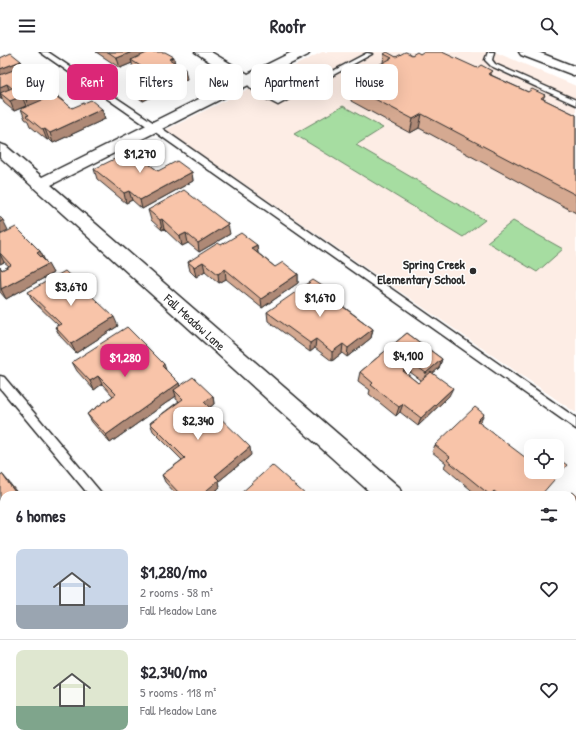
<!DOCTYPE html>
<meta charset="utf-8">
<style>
:root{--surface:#fff;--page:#f2f2f3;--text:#2b2b33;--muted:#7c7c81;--line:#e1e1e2;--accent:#db2777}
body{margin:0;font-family:"Patrick Hand",sans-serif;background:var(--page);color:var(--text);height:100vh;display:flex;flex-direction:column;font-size:15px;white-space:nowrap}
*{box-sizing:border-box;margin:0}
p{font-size:13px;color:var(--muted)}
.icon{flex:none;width:22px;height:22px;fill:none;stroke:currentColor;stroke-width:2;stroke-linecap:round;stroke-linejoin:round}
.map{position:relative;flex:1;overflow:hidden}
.sheet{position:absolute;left:0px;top:439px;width:576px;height:256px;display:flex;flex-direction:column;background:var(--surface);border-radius:12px 12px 0 0;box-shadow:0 4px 16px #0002}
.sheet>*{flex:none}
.banner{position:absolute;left:12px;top:12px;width:552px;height:36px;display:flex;gap:8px}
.controls{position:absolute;left:524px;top:387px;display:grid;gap:8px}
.controls a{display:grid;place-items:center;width:40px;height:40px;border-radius:8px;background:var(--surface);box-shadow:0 4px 16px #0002;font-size:20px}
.price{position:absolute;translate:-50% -34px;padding:0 9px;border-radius:8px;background:#fff;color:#222;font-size:13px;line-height:26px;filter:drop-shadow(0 1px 2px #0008)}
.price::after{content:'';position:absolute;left:50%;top:24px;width:12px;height:9px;margin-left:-6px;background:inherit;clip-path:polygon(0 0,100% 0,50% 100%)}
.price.current{background:var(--accent);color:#fff}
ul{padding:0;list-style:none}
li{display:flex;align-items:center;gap:12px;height:100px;padding:0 16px}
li+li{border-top:1px solid var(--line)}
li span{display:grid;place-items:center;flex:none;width:112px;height:80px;border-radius:8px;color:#555}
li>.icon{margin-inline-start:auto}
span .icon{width:48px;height:48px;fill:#fffc;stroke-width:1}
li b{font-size:17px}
h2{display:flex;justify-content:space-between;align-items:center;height:48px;padding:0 16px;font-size:17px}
.tag{padding:0 14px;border-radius:8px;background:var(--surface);box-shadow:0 4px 16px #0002;font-size:14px;line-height:36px}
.tag.current{background:var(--accent);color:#fff}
header{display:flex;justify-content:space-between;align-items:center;height:52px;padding:0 16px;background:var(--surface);font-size:18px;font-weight:700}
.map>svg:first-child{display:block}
.built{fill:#fdede5}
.green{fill:#a6dda1;stroke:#688466}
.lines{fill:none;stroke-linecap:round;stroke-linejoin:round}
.lane-casing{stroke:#2b2b2b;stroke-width:3}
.street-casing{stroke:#2b2b2b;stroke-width:3}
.secondary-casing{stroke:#2b2b2b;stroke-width:3}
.lane{fill:#fff;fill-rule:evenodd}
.street{fill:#fff;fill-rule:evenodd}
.secondary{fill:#fff;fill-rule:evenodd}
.wall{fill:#d5a991;stroke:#2b2b2b;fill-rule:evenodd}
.shaded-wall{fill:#ae8976;stroke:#2b2b2b}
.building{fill:#f8c4a9;stroke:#2b2b2b}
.poi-dot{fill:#2b2b2b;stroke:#fff;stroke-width:1.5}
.labels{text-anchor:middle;stroke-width:3;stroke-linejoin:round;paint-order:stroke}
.poi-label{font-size:13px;font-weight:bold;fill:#2b2b2b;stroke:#fff;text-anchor:end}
.street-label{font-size:13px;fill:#2b2b2b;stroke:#fff}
</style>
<header><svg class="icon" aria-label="menu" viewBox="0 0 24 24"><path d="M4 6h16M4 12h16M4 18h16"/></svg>Roofr<svg class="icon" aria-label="search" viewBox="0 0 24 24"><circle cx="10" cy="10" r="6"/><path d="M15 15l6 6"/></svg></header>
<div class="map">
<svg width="576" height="695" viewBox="0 0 576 695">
<rect width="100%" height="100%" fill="#fff"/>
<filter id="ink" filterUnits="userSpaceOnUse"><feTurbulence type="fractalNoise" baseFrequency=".025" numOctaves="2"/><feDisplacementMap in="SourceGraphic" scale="8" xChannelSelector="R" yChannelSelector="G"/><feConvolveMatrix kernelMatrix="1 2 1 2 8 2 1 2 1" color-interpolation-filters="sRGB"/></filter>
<g filter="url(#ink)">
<path class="built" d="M322,0H495L576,34V361L166,78Z"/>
<path class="green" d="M343,54L383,76L356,93L485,168L463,185L294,82Z
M513,169L563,197L537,220L487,190Z"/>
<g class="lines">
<defs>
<path id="lane" d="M40,0H48L157,73L576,366V377L151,77Z
M488,0H494L492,8L495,12L576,48V53L491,14L485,8Z
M367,1L372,2L278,53L257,42L243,28L250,26L263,38L278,48Z
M0,324L4,325L103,443H89L0,336Z
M298,691H316L318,695H300Z"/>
<path id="street" d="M195,0H211L248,22L292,0H310L308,3L51,133L399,435L402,443H373L0,105V92L6,94L42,125L237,28Z
M572,590L576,592V621L572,620Z
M420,691H453L452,695H419Z"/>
<path id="secondary" d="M519,0H538L576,15V24L521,3Z"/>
</defs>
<use href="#lane" class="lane-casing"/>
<use href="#street" class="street-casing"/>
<use href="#secondary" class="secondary-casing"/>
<use href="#lane" class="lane"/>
<use href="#street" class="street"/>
<use href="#secondary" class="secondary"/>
</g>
<path class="wall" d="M96,0H145V2L175,11L187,27L143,49L130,40L128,30L135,27L134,21L137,20L133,18L132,11L120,16Z
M384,2L396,5L420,2L477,16L492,19L491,23L528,40L545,43L543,47L576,63V161L419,76L410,81L351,49L352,35L368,26L369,18L383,11Z
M0,6L21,9L23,14L45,28L55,35L58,45L72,56L102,57L105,67L53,91L49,87L47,88L30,74L28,69L25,67L21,57L26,55V54L14,59L4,51L2,46L0,47Z
M148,107L149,112L158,119L192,120L193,129L142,157L132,148L126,151L97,127L94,117Z
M148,158L230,182L199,200L188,191L182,194L164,177L162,178L151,168Z
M0,183L40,199L44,207L53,221L6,247L0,240V215L2,218L9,214L4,210L0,212Z
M221,193H257L258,201L275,215L298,222V231L262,256L226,227L219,231L205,219L196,225L190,219L188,210Z
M327,237V242L373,277L371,286L347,305L342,301L332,309L315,296L310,300L268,269L267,260Z
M28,240L118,274L76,301L60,284L55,275L58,273L33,249Z
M407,281L442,307L439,316L433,321L449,344L418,374L400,360L396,364L369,342L370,338L358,329L360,320ZM410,320L421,328L418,331L407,322Z
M72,310L167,319L179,331L180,334L213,344L214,352L209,356L251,403L219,429L220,435L211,443H177L165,430L162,423L182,408L153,379L150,371L179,349L176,347V344L110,391L92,370L87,362L113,344L102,332L94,338L77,319Z
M479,371L541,443H477L444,415L446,411L432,400L435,393Z
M572,440L576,443V522L572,519V443H569Z
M576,682V695H568L570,691H572V688Z"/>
<path class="shaded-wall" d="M132,0H145L146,5L131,8L132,11L120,16L117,6Z
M174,5L175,15L169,7Z
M21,9L25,19L0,29V17Z
M185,17L187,27L143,49L141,39Z
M492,19L488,33V22Z
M43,23L47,33L39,36L36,26Z
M7,32L11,42L0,41L2,46L0,47V35Z
M55,35L58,45L30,58L26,48Z
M22,44L26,54L14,59L10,49Z
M102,57L105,67L53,91L50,81Z
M422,62L419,76L410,81L413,67Z
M45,77L49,87L47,88L43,78Z
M148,107L150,117L145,109Z
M192,120L193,129L142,157L140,148Z
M129,139L132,148L126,151L124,141Z
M162,167L164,177L162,178L160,168Z
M3,168L8,178L0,182V170Z
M228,172L230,182L199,200L198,191Z
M186,181L188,191L182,194L180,184Z
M257,193L258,202L251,196Z
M40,199L45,209L37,201Z
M0,202L4,210L0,212Z
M203,210L205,219L196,225L194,215Z
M48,212L53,221L6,247L1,237Z
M225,217L226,227L219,231L218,222Z
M298,222V231L262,256L261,247Z
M327,237L326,246L323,240Z
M114,265L118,274L76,301L71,292Z
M373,277L371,286L347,305L348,296Z
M316,287L315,296L310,300V291Z
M343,292L342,301L332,309V300Z
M442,307L439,316L423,330L426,321Z
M412,311L410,320L400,328L403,319Z
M164,312L167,321L162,314Z
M98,324L102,332L94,338L90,329Z
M179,331L181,340L174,338L176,344L110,391L106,383Z
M453,336L449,344L418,374L421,366Z
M213,344L214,352L205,359L204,350Z
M403,352L400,360L396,364L399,355Z
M484,362L480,370L473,377L477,369Z
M250,395L251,403L219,429L220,435L211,443H201L215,424Z
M2,422L8,429L19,443H17Z
M4,454V466L0,468V457Z
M106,691H112L108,695H101Z
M175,691H177L180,695H178Z"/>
<path class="building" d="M108,0H132L117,6Z
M149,0H165L174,5L169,7L185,17L141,39L128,30L139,25L134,21L145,17L131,8Z
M387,0L396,5L405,0H406L412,3L417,0L420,2L423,0H442L477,16L481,13L492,19L488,22L528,40L532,37L545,43L541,46L576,63V143L422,62L413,67L352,35L376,22L369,18L392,6L384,2Z
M11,1L21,9L0,17V6Z
M27,13L43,23L36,26L39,29L44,27L55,35L26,48L22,44L10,49L0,41L12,36L7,32L0,35V23Z
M54,43L72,56L91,48L102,57L50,81L45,77L43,78L26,64L29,63L21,57Z
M135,97L148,107L145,109L158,119L177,109L192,120L140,148L129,139L124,141L94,117Z
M184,138L228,172L198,191L186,181L180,184L162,167L160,168L148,158Z
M0,165L3,168L0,170Z
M16,175L40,199L37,201L48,212L1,237L0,215L2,218L11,213L0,201V183Z
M241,181L257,193L251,196L275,215L283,210L298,222L261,247L225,217L218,222L203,210L194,215L188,210L218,191L221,193Z
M65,219L114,265L71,292L55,275L61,272L28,240Z
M313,228L327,237L323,240L373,277L348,296L343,292L332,300L316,287L310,291L267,260Z
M127,275L164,312L162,314L179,331L106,383L87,362L116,342L98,324L90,329L72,310Z
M407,281L442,307L426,321L412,311L403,319L418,331L431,320L453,336L421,366L403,352L399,355L371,333L373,331L360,320Z
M193,325L213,344L204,350L250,395L215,424L219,428L201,443H181L162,423L185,406L150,371L183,347L174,338Z
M475,355L484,362L477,369L526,406L531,401V420H557V406L567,413L541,443H499L494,439L490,443L447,408L450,405L435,393Z
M272,413L306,443H239Z
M2,422L17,443H4V454L0,457V423Z
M572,440L576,443V504L572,501V443H570Z
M4,482V600L0,593V485Z
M61,691H106L101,695H63Z
M156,691H175L178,695H152Z"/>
</g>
<circle class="poi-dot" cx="473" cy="219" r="4"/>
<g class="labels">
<g class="poi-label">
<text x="465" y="217">Spring Creek<tspan x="465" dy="15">Elementary School</tspan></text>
</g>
<g class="street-label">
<text transform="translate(195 270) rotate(42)" y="5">Fall Meadow Lane</text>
</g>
</g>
</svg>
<div class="controls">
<a><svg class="icon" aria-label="locate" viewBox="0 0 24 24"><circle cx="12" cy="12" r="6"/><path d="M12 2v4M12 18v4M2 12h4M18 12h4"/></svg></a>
</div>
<b class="price" style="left:140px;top:122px">$1,270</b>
<b class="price" style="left:71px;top:255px">$3,670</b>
<b class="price" style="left:320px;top:266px">$1,670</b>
<b class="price" style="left:408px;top:324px">$4,100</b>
<b class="price current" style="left:125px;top:326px">$1,280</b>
<b class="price" style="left:198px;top:389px">$2,340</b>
<div class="banner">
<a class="tag">Buy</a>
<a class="tag current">Rent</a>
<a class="tag">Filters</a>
<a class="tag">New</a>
<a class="tag">Apartment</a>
<a class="tag">House</a>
</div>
<section class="sheet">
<h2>6 homes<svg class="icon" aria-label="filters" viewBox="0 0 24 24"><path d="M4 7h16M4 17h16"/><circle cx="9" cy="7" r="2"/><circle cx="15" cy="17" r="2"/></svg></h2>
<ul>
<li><span style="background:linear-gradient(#c9d6e8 70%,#9aa5b1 0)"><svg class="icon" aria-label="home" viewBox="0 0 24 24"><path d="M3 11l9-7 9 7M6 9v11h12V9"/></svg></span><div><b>$1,280/mo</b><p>2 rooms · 58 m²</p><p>Fall Meadow Lane</p></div><svg class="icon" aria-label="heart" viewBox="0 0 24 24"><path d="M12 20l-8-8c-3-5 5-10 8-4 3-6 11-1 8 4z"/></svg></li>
<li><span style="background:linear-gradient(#dfe7d0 70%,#7fa58c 0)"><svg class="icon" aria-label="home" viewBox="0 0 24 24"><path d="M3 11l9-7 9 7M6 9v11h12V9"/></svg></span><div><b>$2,340/mo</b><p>5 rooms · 118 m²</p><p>Fall Meadow Lane</p></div><svg class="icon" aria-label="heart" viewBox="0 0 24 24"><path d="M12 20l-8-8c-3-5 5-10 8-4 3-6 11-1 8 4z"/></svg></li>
</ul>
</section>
</div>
